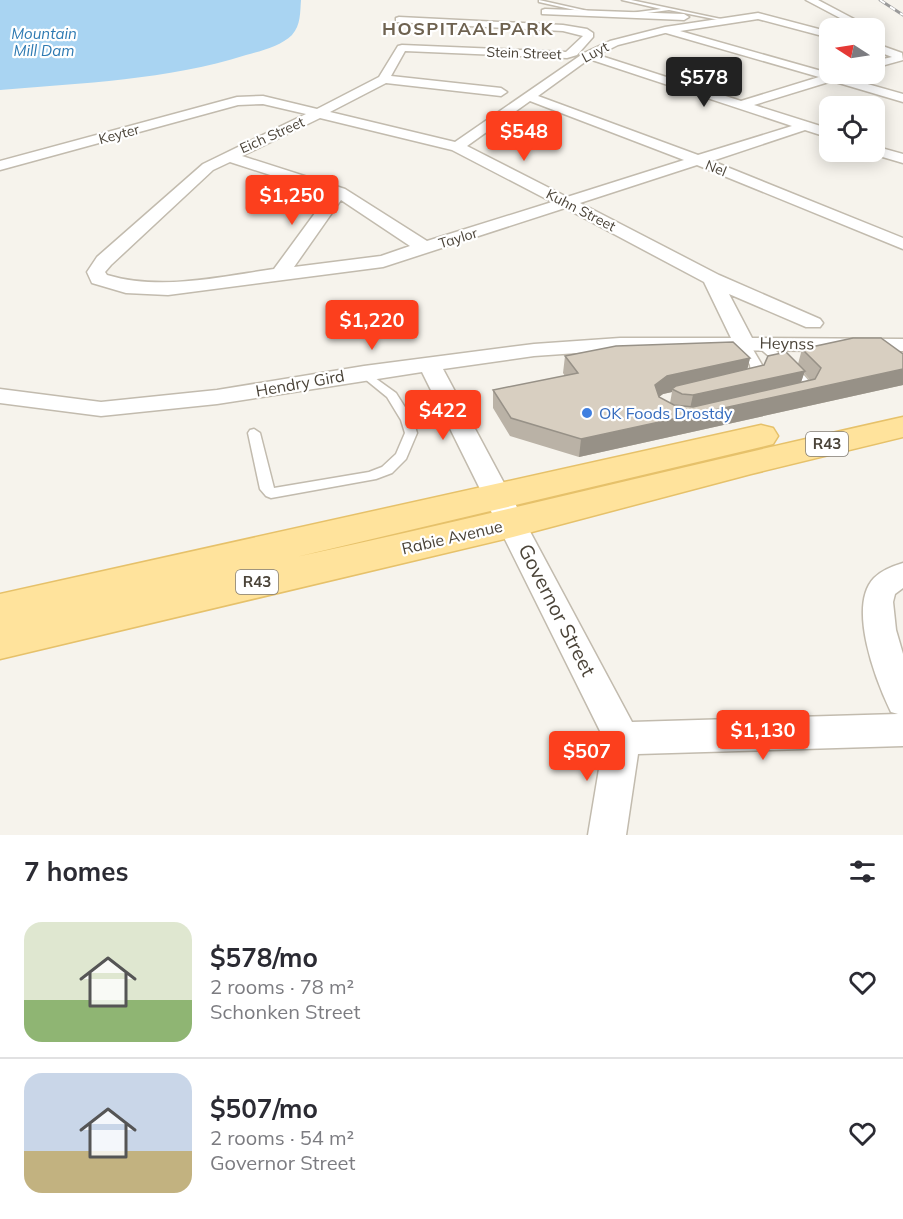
<!DOCTYPE html>
<meta charset="utf-8">
<style>
:root{--surface:#fff;--page:#f7f7f7;--text:#2b2b33;--muted:#7c7c81;--line:#e1e1e2;--accent:#fc3f1d}
body{margin:0;font-family:Mulish,sans-serif;background:var(--page);color:var(--text);height:100vh;display:flex;flex-direction:column;font-size:22px;white-space:nowrap}
*{box-sizing:border-box;margin:0}
p{font-size:20px;color:var(--muted)}
.icon{flex:none;width:33px;height:33px;fill:none;stroke:currentColor;stroke-width:2;stroke-linecap:round;stroke-linejoin:round}
.map{position:relative;height:835px;overflow:hidden}
.side{display:flex;flex-direction:column;background:var(--surface);flex:1}
.side>*{flex:none}
.needle{width:39px;rotate:282deg}
.buttons{position:absolute;left:819px;top:18px;display:grid;gap:12px}
.buttons a{display:grid;place-items:center;width:66px;height:66px;border-radius:12px;background:var(--surface);box-shadow:0 3px 15px #0003;font-size:30px}
.price{position:absolute;translate:-50% -51px;padding:0 14px;border-radius:6px;background:var(--accent);color:#fff;font-size:20px;line-height:39px;filter:drop-shadow(0 2px 3px #0008)}
.price::after{content:'';position:absolute;left:50%;top:36px;width:18px;height:14px;margin-left:-9px;background:inherit;clip-path:polygon(0 0,100% 0,50% 100%)}
.price.on{background:#222;color:#fff}
ul{padding:0;list-style:none}
li{display:flex;align-items:center;gap:18px;height:150px;padding:0 24px}
li+li{border-top:2px solid var(--line)}
li span{display:grid;place-items:center;flex:none;width:168px;height:120px;border-radius:18px;color:#555}
li>.icon{margin-inline-start:auto}
span .icon{width:72px;height:72px;fill:#fffc;stroke-width:1}
li b{font-size:26px}
h2{display:flex;justify-content:space-between;align-items:center;height:72px;padding:0 24px;font-size:26px}
.map>svg:first-child{display:block}
.water{fill:#a9d4f2}
.lines{fill:none;stroke-linecap:round;stroke-linejoin:round}
.lane-casing{stroke:#c2bbae;stroke-width:3}
.street-casing{stroke:#c2bbae;stroke-width:3}
.primary-casing{stroke:#e6c16a;stroke-width:3}
.lane{fill:#fff;fill-rule:evenodd}
.street{fill:#fff;fill-rule:evenodd}
.primary{fill:#ffe39c;fill-rule:evenodd}
.rail-casing{stroke:#9a9a9a;stroke-width:3}
.rail{stroke:#fff;stroke-width:2;stroke-dasharray:6;stroke-linecap:butt}
.wall{fill:#bab2a6;fill-rule:evenodd}
.shaded-wall{fill:#979187}
.building{fill:#d8cfc1;stroke:#979187;stroke-width:1.5}
.shop-dot{fill:#3f7fe0;stroke:#fff;stroke-width:2}
.labels{text-anchor:middle;stroke-width:4.5;stroke-linejoin:round;paint-order:stroke}
.far-street-label{font-size:14px;fill:#4b4439;stroke:#fff}
.far-water-label{font-size:15px;font-style:italic;fill:#2e7ab2;stroke:#fff}
.shield{fill:#fff;stroke:#817c74;stroke-width:1.5}
.shield-label{font-size:15px;font-weight:bold;fill:#4b4439}
.street-label{font-size:16px;fill:#4b4439;stroke:#fff}
.shop-label{font-size:16px;fill:#366cbe;stroke:#fff;text-anchor:start}
.far-district-label{font-size:18px;font-weight:bold;letter-spacing:1.5px;fill:#6e6250;stroke:#fff}
.near-street-label{font-size:20px;fill:#4b4439;stroke:#fff}
</style>
<div class="map">
<svg width="903" height="835" viewBox="0 0 903 835">
<rect width="100%" height="100%" fill="#f6f3ec"/>
<path class="water" d="M0,0H301C300,12 301,25 292,35C281,46 261,51 246,55C167,80 83,83 0,90Z"/>
<g class="lines">
<defs>
<path id="lane" d="M539,0L588,11L590,12L588,13L539,2Z
M622,0H631L721,19L719,20L669,10L632,15L630,13L661,9Z
M744,340L748,341L762,365L763,374L755,381L751,382L745,379L751,373L750,365L739,343Z
M760,340L764,341L802,373L814,387L806,395H798L796,393L802,387L800,383L756,345L755,343L756,341Z
M364,370L396,393L413,420L417,433L406,459L392,473L376,479L271,498L266,496L260,489L248,433L250,430L254,429L260,433L274,488L369,472L382,467L396,454L405,433L401,420L387,397L360,375L358,373L360,371Z"/>
<path id="street" d="M806,0H818L871,28H859Z
M545,9L684,14L689,17L684,20L542,14V10Z
M758,13L830,32V38L758,19L680,31L903,94V102L832,81L754,105L830,129V138L805,130L712,161L903,238V249L697,165L580,203L719,275L820,319L823,323L820,327H806L729,294L752,338L903,339V351L620,350L534,356L443,369L632,722L898,714L891,712C876,681 847,606 874,578C882,570 893,566 903,563V588L895,594L893,602L896,630L903,654V746L638,754L626,835H588L604,739L422,372L217,404L101,416L0,403V389L101,402L217,390L364,366L534,344L620,338H731L704,282L565,208L383,267L168,295L126,293L92,283L87,272L97,257L203,164L306,114L263,104L238,105L0,170V161L237,97L263,96L317,109L379,77L398,46L402,45L566,52L583,36L563,31L396,22V18L399,17L563,25L587,29L593,33V37L577,55L567,58L405,51L391,76L501,88L507,92L501,96L386,83L330,112L455,142L584,53L610,41L665,27ZM665,33H666L819,77L741,101L598,55L618,45ZM589,59L792,126L698,155L538,96ZM530,101L684,160L567,197L467,146ZM320,118L452,150L552,202L427,241L345,189L242,156ZM230,162L329,194L274,269C219,277 161,291 107,275L105,272L111,265L213,170ZM341,200L410,246L381,256L294,267Z
M874,43L902,53L903,60L874,68V61L892,57L874,50Z
M874,146L903,154V163L869,153L874,152Z"/>
<path id="primary" d="M903,417V437L751,474L513,537L0,659V594L761,425L773,428L778,436L773,444L761,447L296,557C499,513 700,462 903,417Z"/>
</defs>
<use href="#lane" class="lane-casing"/>
<use href="#street" class="street-casing"/>
<use href="#primary" class="primary-casing"/>
<use href="#lane" class="lane"/>
<use href="#street" class="street"/>
<use href="#primary" class="primary"/>
<defs>
<path id="rail" d="M880,0L903,15"/>
</defs>
<use href="#rail" class="rail-casing"/>
<use href="#rail" class="rail"/>
</g>
<path class="wall" d="M802,349L903,354V385L579,457L510,436L493,408V390L565,376L563,373L565,356L750,358L747,369L798,364ZM804,373L810,380L801,382ZM672,392L670,403L659,397L663,394Z"/>
<path class="shaded-wall" d="M750,358L746,375L672,389V392L663,394L652,402L655,385L667,376Z
M903,369V385L579,457L581,439Z
M805,371L799,388L689,413L693,395Z"/>
<path class="building" d="M853,338H881L903,354V369L581,439L511,418L493,390L578,373L565,356L616,346L733,342L750,358L667,376L655,385L659,397L674,405L693,407L815,379L821,368L802,349Z
M786,352L805,371L693,395L682,394L672,389L676,386L764,365L768,356Z"/>
<circle class="shop-dot" cx="587" cy="413" r="6"/>
<g class="labels">
<g class="far-street-label">
<text transform="translate(595 52) rotate(-28)" y="5">Luyt</text>
<text transform="translate(524 53) rotate(2)" y="5">Stein Street</text>
<text transform="translate(119 134) rotate(-15)" y="5">Keyter</text>
<text transform="translate(272 135) rotate(-24)" y="5">Eich Street</text>
<text transform="translate(716 168) rotate(22)" y="5">Nel</text>
<text transform="translate(581 210) rotate(27)" y="5">Kuhn Street</text>
<text transform="translate(458 238) rotate(-17)" y="5">Taylor</text>
</g>
<g class="far-water-label">
<text x="44" y="39">Mountain<tspan x="44" dy="17">Mill Dam</tspan></text>
</g>
<g class="shield">
<rect x="806" y="432" width="42" height="24" rx="4.5"/>
<rect x="236" y="570" width="42" height="24" rx="4.5"/>
</g>
<g class="shield-label">
<text x="827" y="449">R43</text>
<text x="257" y="587">R43</text>
</g>
<g class="street-label">
<text transform="translate(787 343) rotate(1)" y="6">Heynss</text>
<text transform="translate(300 383) rotate(-10)" y="6">Hendry Gird</text>
<text transform="translate(452 537) rotate(-13)" y="6">Rabie Avenue</text>
</g>
<g class="shop-label">
<text x="599" y="419">OK Foods Drostdy</text>
</g>
<g class="far-district-label">
<text x="468" y="35">HOSPITAALPARK</text>
</g>
<g class="near-street-label">
<text transform="translate(557 610) rotate(63)" y="7">Governor Street</text>
</g>
</g>
</svg>
<div class="buttons">
<a><svg class="needle" viewBox="-14 -14 28 28"><path d="M0-13l5 13h-10z" fill="#e53935"/><path d="M0 13l5-13h-10z" fill="#7c7c81"/></svg></a>
<a><svg class="icon" aria-label="locate" viewBox="0 0 24 24"><circle cx="12" cy="12" r="6"/><path d="M12 2v4M12 18v4M2 12h4M18 12h4"/></svg></a>
</div>
<b class="price on" style="left:704px;top:108px">$578</b>
<b class="price" style="left:524px;top:162px">$548</b>
<b class="price" style="left:292px;top:226px">$1,250</b>
<b class="price" style="left:372px;top:351px">$1,220</b>
<b class="price" style="left:443px;top:441px">$422</b>
<b class="price" style="left:763px;top:761px">$1,130</b>
<b class="price" style="left:587px;top:782px">$507</b>
</div>
<section class="side">
<h2>7 homes<svg class="icon" aria-label="filters" viewBox="0 0 24 24"><path d="M4 7h16M4 17h16"/><circle cx="9" cy="7" r="2"/><circle cx="15" cy="17" r="2"/></svg></h2>
<ul>
<li><span style="background:linear-gradient(#dfe7d0 65%,#8fb573 0)"><svg class="icon" aria-label="home" viewBox="0 0 24 24"><path d="M3 11l9-7 9 7M6 9v11h12V9"/></svg></span><div><b>$578/mo</b><p>2 rooms · 78 m²</p><p>Schonken Street</p></div><svg class="icon" aria-label="heart" viewBox="0 0 24 24"><path d="M12 20l-8-8c-3-5 5-10 8-4 3-6 11-1 8 4z"/></svg></li>
<li><span style="background:linear-gradient(#c9d6e8 65%,#c2b280 0)"><svg class="icon" aria-label="home" viewBox="0 0 24 24"><path d="M3 11l9-7 9 7M6 9v11h12V9"/></svg></span><div><b>$507/mo</b><p>2 rooms · 54 m²</p><p>Governor Street</p></div><svg class="icon" aria-label="heart" viewBox="0 0 24 24"><path d="M12 20l-8-8c-3-5 5-10 8-4 3-6 11-1 8 4z"/></svg></li>
</ul>
</section>
